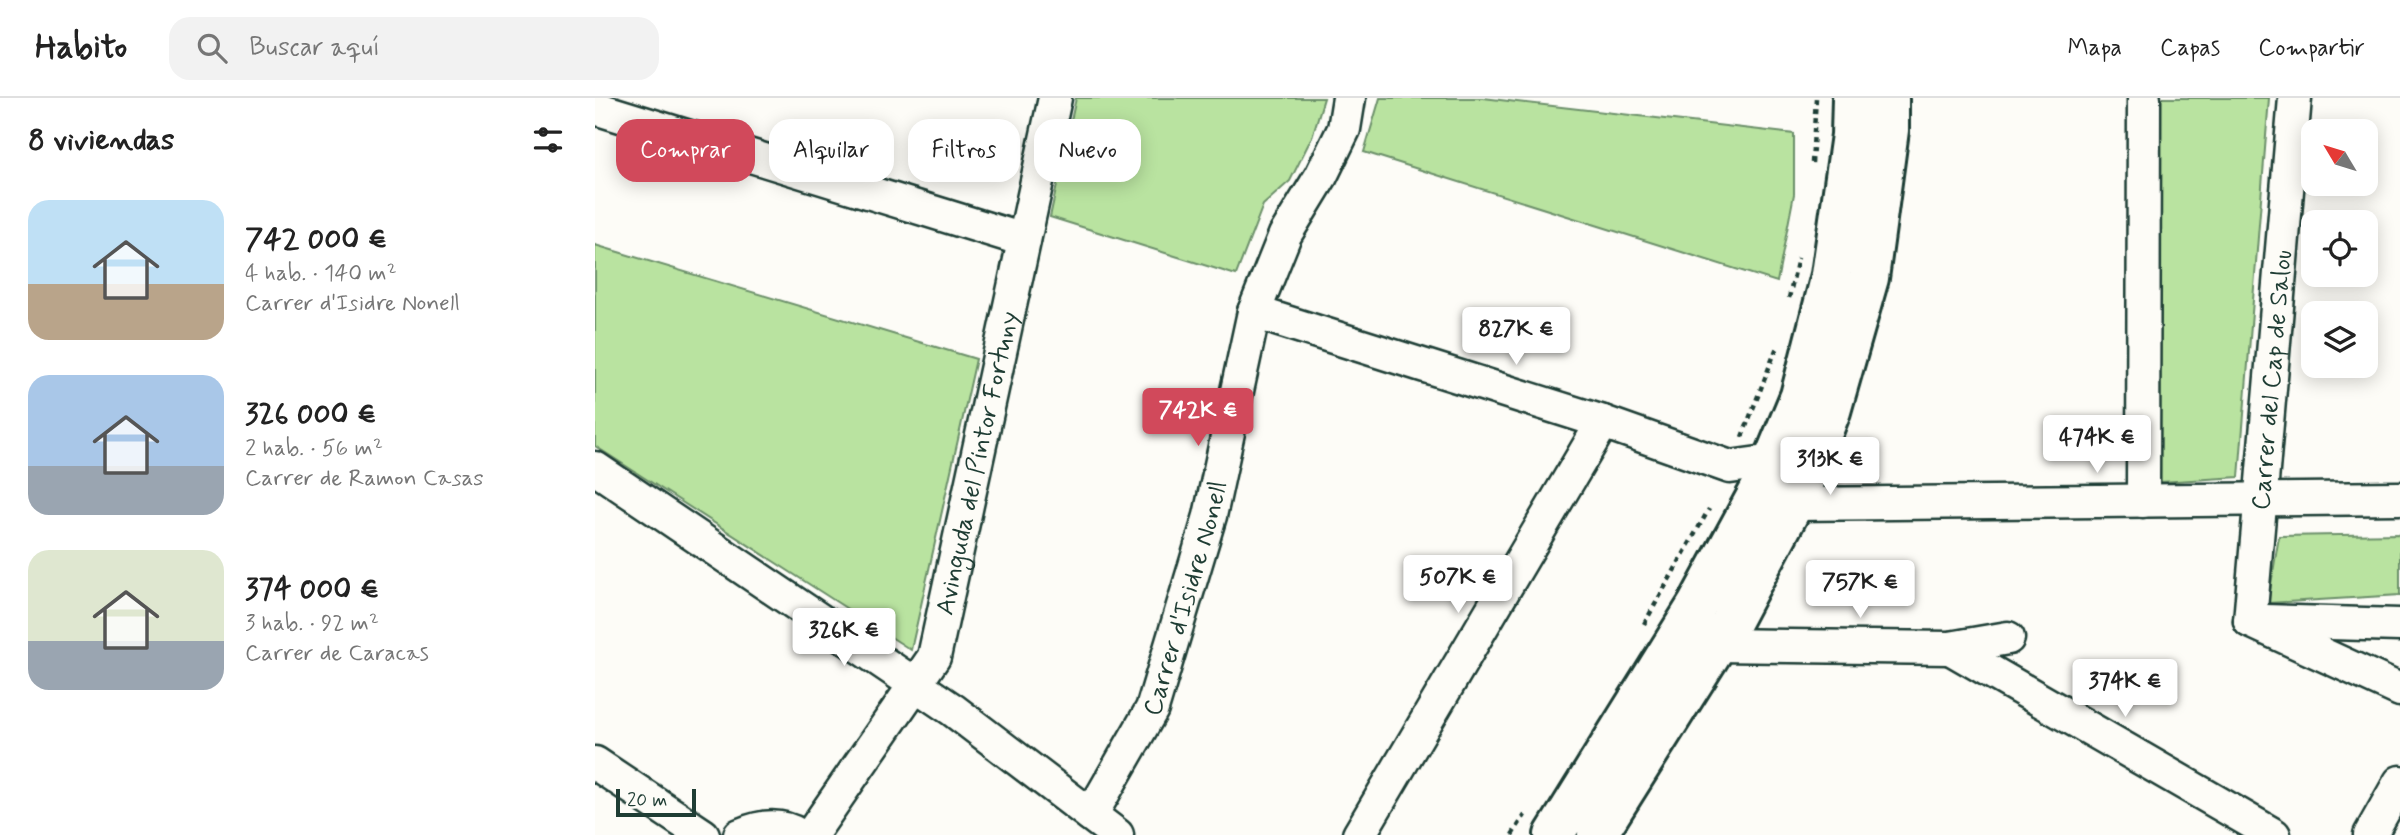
<!DOCTYPE html>
<html lang="es">
<meta charset="utf-8">
<style>
:root{--surface:#fff;--page:#f2f2f2;--text:#222;--muted:#767676;--line:#e0e0e0;--accent:#d1495b}
body{margin:0;font-family:Mynerve,sans-serif;background:var(--page);color:var(--text);height:100vh;display:flex;flex-direction:column;font-size:26px;white-space:nowrap}
*{box-sizing:border-box;margin:0}
p{font-size:23px;color:var(--muted)}
.icon{flex:none;width:38px;height:38px;fill:none;stroke:currentColor;stroke-width:2;stroke-linecap:round;stroke-linejoin:round}
.map{position:relative;flex:1;overflow:hidden}
.sheet{display:flex;flex-direction:column;background:var(--surface);width:595px}
.sheet>*{flex:none}
.top-card{position:absolute;left:21px;top:21px;width:665px;height:63px;display:flex;gap:14px}
.needle{width:46px;rotate:308deg}
.tools{position:absolute;left:1706px;top:21px;display:grid;gap:14px}
.tools a{display:grid;place-items:center;width:77px;height:77px;border-radius:14px;background:var(--surface);box-shadow:0 4px 18px #0003;font-size:35px}
.scale{position:absolute;left:21px;bottom:18px;width:80px;box-sizing:border-box;padding-left:7px;border:4px solid #1f3d34;border-top:0;font-size:19px;line-height:24px;white-space:nowrap;color:#1f3d34;-webkit-text-stroke:5px #fdfcf7;paint-order:stroke}
.price{position:absolute;translate:-50% -60px;padding:0 16px;border-radius:7px;background:#fff;color:#222;font-size:23px;line-height:46px;filter:drop-shadow(0 2px 4px #0008)}
.price::after{content:'';position:absolute;left:50%;top:42px;width:21px;height:16px;margin-left:-10px;background:inherit;clip-path:polygon(0 0,100% 0,50% 100%)}
.price.selected{background:var(--accent);color:#fff}
ul{padding:0;list-style:none}
li{display:flex;align-items:center;gap:21px;height:175px;padding:0 28px}
li span{display:grid;place-items:center;flex:none;width:196px;height:140px;border-radius:21px;color:#555}
li>.icon{margin-inline-start:auto}
span .icon{width:84px;height:84px;fill:#fffc;stroke-width:1}
li b{font-size:30px}
h2{display:flex;justify-content:space-between;align-items:center;height:84px;padding:0 28px;font-size:30px}
.tag{padding:0 24px;border-radius:21px;background:var(--surface);box-shadow:0 4px 18px #0003;font-size:24px;line-height:63px}
.tag.selected{background:var(--accent);color:#fff}
header{display:flex;align-items:center;gap:42px;box-sizing:border-box;height:98px;padding:0 35px;background:var(--surface);border-bottom:2px solid var(--line)}
header strong{font-size:33px}
nav{display:flex;gap:38px;margin-inline-start:auto;font-size:24px}
.search{width:490px;height:63px;background:var(--page);display:flex;align-items:center;gap:18px;box-sizing:border-box;padding:0 24px;border-radius:21px;color:var(--muted);font-size:26px}
main{display:flex;flex:1;min-height:0}
.map>svg:first-child{display:block}
.green{fill:#b9e3a0;stroke:#6c906a;stroke-width:2}
.lines{fill:none;stroke-linecap:round;stroke-linejoin:round}
.minor-casing{stroke:#1f3d34;stroke-width:37}
.tertiary-casing{stroke:#1f3d34;stroke-width:44}
.path{stroke:#1f3d34;stroke-width:4.5;stroke-dasharray:5 5;stroke-linecap:butt}
.minor{stroke:#fdfcf7;stroke-width:32}
.tertiary{stroke:#fdfcf7;stroke-width:38}
.labels{text-anchor:middle;stroke-width:7;stroke-linejoin:round;paint-order:stroke}
.street-label{font-size:26px;fill:#1f3d34;stroke:#fdfcf7}
</style>
<header>
<strong>Habito</strong>
<div class="search"><svg class="icon" aria-label="search" viewBox="0 0 24 24"><circle cx="10" cy="10" r="6"/><path d="M15 15l6 6"/></svg>Buscar aquí</div>
<nav><a>Mapa</a><a>Capas</a><a>Compartir</a></nav>
</header>
<main>
<section class="sheet">
<h2>8 viviendas<svg class="icon" aria-label="filters" viewBox="0 0 24 24"><path d="M4 7h16M4 17h16"/><circle cx="9" cy="7" r="2"/><circle cx="15" cy="17" r="2"/></svg></h2>
<ul>
<li><span style="background:linear-gradient(#bfe0f5 60%,#b9a48a 0)"><svg class="icon" aria-label="home" viewBox="0 0 24 24"><path d="M3 11l9-7 9 7M6 9v11h12V9"/></svg></span><div><b>742 000 €</b><p>4 hab. · 140 m²</p><p>Carrer d'Isidre Nonell</p></div></li>
<li><span style="background:linear-gradient(#a9c7e8 65%,#9aa5b1 0)"><svg class="icon" aria-label="home" viewBox="0 0 24 24"><path d="M3 11l9-7 9 7M6 9v11h12V9"/></svg></span><div><b>326 000 €</b><p>2 hab. · 56 m²</p><p>Carrer de Ramon Casas</p></div></li>
<li><span style="background:linear-gradient(#dfe7d0 65%,#9aa5b1 0)"><svg class="icon" aria-label="home" viewBox="0 0 24 24"><path d="M3 11l9-7 9 7M6 9v11h12V9"/></svg></span><div><b>374 000 €</b><p>3 hab. · 92 m²</p><p>Carrer de Caracas</p></div></li>
</ul>
</section>
<div class="map">
<svg width="1805" height="737" viewBox="0 0 1805 737">
<rect width="100%" height="100%" fill="#fdfcf7"/>
<filter id="ink" filterUnits="userSpaceOnUse"><feTurbulence type="fractalNoise" baseFrequency=".0143" numOctaves="2"/><feDisplacementMap in="SourceGraphic" scale="14" xChannelSelector="R" yChannelSelector="G"/><feConvolveMatrix kernelMatrix="1 2 1 2 8 2 1 2 1" color-interpolation-filters="sRGB"/></filter>
<g filter="url(#ink)">
<path class="green" d="M481,0H729L717,39L695,83L668,107L641,177L455,119Z
M785,0H888L1199,36V96L1182,184L769,54Z
M1564,0H1674L1644,379L1565,384Z
M0,147L381,261L316,552L0,348Z
M1805,436V497L1673,505L1684,438Z"/>
<g class="lines">
<defs>
<g id="minor">
<path d="M0,10L429,142"/>
<path d="M659,214L1008,324L1135,369L1178,363"/>
<path d="M0,370L358,612L522,737"/>
<path d="M1548,403L1549,0"/>
<path d="M1199,406L1805,400"/>
<path id="s1" d="M1655,523L1700,0"/>
<path d="M1655,523L1805,592"/>
<path d="M1670,523L1805,527"/>
<path d="M1121,547L1355,550L1413,540"/>
<path d="M1355,550L1679,737"/>
<path d="M0,665L108,737"/>
<path id="s2" d="M496,717L557,611L615,418L659,214L690,137L726,78L749,31L754,0"/>
<path d="M145,737C165,728 185,725 204,737"/>
<path id="s3" d="M216,737L339,559L460,0"/>
<path d="M764,737L1008,324"/>
<path d="M1775,737L1805,684"/>
</g>
<path id="tertiary" d="M959,737L1102,507L1170,382L1205,298L1236,177L1256,37L1257,0
M1002,737L1135,526L1205,394L1236,313L1274,180L1294,32V0"/>
</defs>
<use href="#minor" class="minor-casing"/>
<use href="#tertiary" class="tertiary-casing"/>
<path class="path" d="M1217,65L1221,0
M1194,200L1203,160
M1147,339L1182,249
M1049,526L1114,411
M917,737L930,717"/>
<use href="#minor" class="minor"/>
<use href="#tertiary" class="tertiary"/>
</g>
</g>
<g class="labels">
<g class="street-label">
<text dy="9" stroke="none"><textPath href="#s1" startOffset="242">Carrer del Cap de Salou</textPath></text>
<text dy="9" stroke="none"><textPath href="#s3" startOffset="415">Avinguda del Pintor Fortuny</textPath></text>
<text dy="9" stroke="none"><textPath href="#s2" startOffset="238">Carrer d'Isidre Nonell</textPath></text>
</g>
</g>
</svg>
<div class="tools">
<a><svg class="needle" viewBox="-14 -14 28 28"><path d="M0-13l5 13h-10z" fill="#e53935"/><path d="M0 13l5-13h-10z" fill="#767676"/></svg></a>
<a><svg class="icon" aria-label="locate" viewBox="0 0 24 24"><circle cx="12" cy="12" r="6"/><path d="M12 2v4M12 18v4M2 12h4M18 12h4"/></svg></a>
<a><svg class="icon" aria-label="layers" viewBox="0 0 24 24"><path d="M12 4l9 5-9 5-9-5zM3 14l9 5 9-5"/></svg></a>
</div>
<div class="scale">20 m</div>
<b class="price" style="left:921px;top:269px">827K €</b>
<b class="price selected" style="left:603px;top:350px">742K €</b>
<b class="price" style="left:1502px;top:377px">474K €</b>
<b class="price" style="left:1235px;top:399px">313K €</b>
<b class="price" style="left:863px;top:517px">507K €</b>
<b class="price" style="left:1265px;top:522px">757K €</b>
<b class="price" style="left:249px;top:570px">326K €</b>
<b class="price" style="left:1530px;top:621px">374K €</b>
<div class="top-card">
<a class="tag selected">Comprar</a>
<a class="tag">Alquilar</a>
<a class="tag">Filtros</a>
<a class="tag">Nuevo</a>
</div>
</div>
</main>
